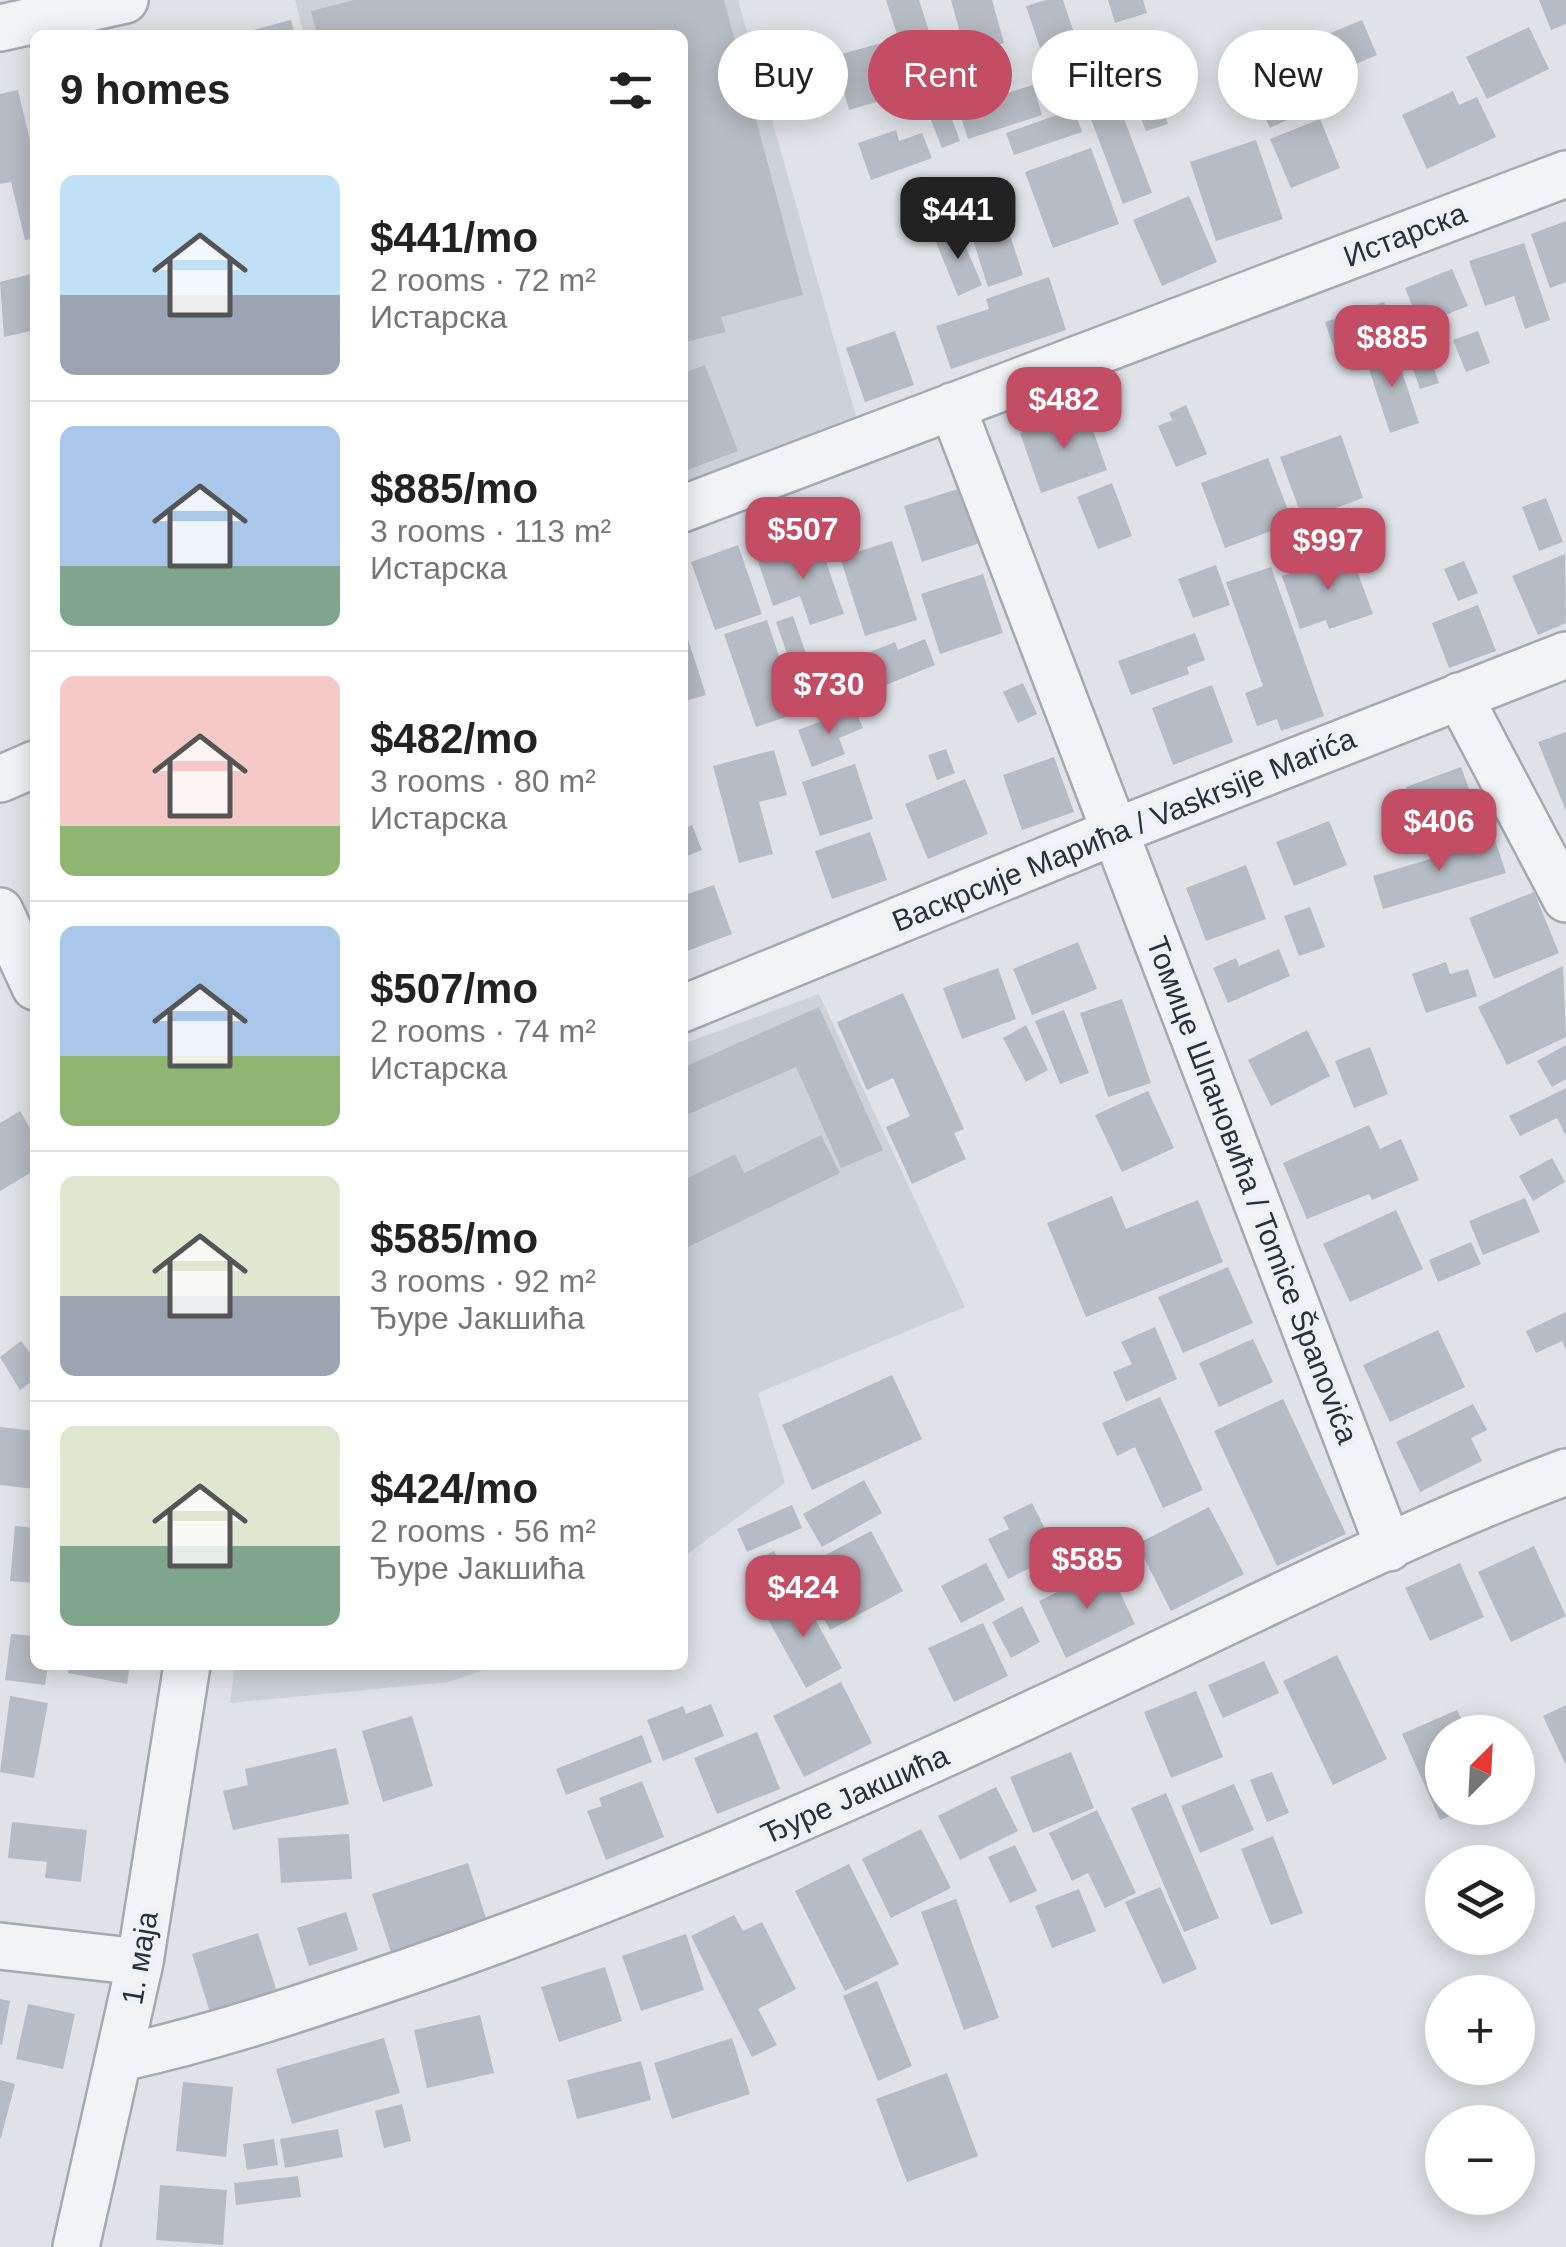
<!DOCTYPE html>
<meta charset="utf-8">
<style>
:root{--surface:#fff;--page:#f6f6f6;--text:#222;--muted:#767676;--line:#e0e0e0;--accent:#c34d65}
body{margin:0;font-family:Arial,sans-serif;background:var(--page);color:var(--text);height:100vh;display:flex;flex-direction:column;font-size:38px;white-space:nowrap}
*{box-sizing:border-box;margin:0}
p{font-size:32px;color:var(--muted)}
.icon{flex:none;width:55px;height:55px;fill:none;stroke:currentColor;stroke-width:2;stroke-linecap:round;stroke-linejoin:round}
.map{position:relative;flex:1;overflow:hidden}
.drawer{position:absolute;left:30px;top:30px;width:658px;height:1640px;display:flex;flex-direction:column;background:var(--surface);border-radius:15px;box-shadow:0 5px 25px #0003}
.drawer>*{flex:none}
.banner{position:absolute;left:718px;top:30px;width:698px;height:90px;display:flex;gap:20px}
.needle{width:65px;rotate:24deg}
.buttons{position:absolute;left:1425px;top:1715px;display:grid;gap:20px}
.buttons a{display:grid;place-items:center;width:110px;height:110px;border-radius:50%;background:var(--surface);box-shadow:0 5px 25px #0003;font-size:50px}
.price{position:absolute;translate:-50% -85px;padding:0 22px;border-radius:20px;background:var(--accent);color:#fff;font-size:32px;line-height:65px;filter:drop-shadow(0 2px 5px #0008)}
.price::after{content:'';position:absolute;left:50%;top:60px;width:30px;height:22px;margin-left:-15px;background:inherit;clip-path:polygon(0 0,100% 0,50% 100%)}
.price.selected{background:#222;color:#fff}
ul{padding:0;list-style:none}
li{display:flex;align-items:center;gap:30px;height:250px;padding:0 30px}
li+li{border-top:2px solid var(--line)}
li span{display:grid;place-items:center;flex:none;width:280px;height:200px;border-radius:15px;color:#555}
li>.icon{margin-inline-start:auto}
span .icon{width:120px;height:120px;fill:#fffc;stroke-width:1}
li b{font-size:42px}
h2{display:flex;justify-content:space-between;align-items:center;height:120px;padding:0 30px;font-size:42px}
.tag{padding:0 35px;border-radius:45px;background:var(--surface);box-shadow:0 5px 25px #0003;font-size:35px;line-height:90px}
.tag.selected{background:var(--accent);color:#fff}
.map>svg:first-child{display:block}
.built{fill:#cdd2d9}
.building{fill:#b6bcc3}
.lines{fill:none;stroke-linecap:round;stroke-linejoin:round}
.street-casing{stroke:#a5a9b1;stroke-width:50}
.street{stroke:#f1f3f6;stroke-width:45}
.labels{text-anchor:middle;stroke-width:10;stroke-linejoin:round;paint-order:stroke}
.street-label{font-size:30px;fill:#29313d;stroke:#eef1f5}
</style>
<div class="map">
<svg width="1566" height="2247" viewBox="0 0 1566 2247">
<rect width="100%" height="100%" fill="#dfe2e7"/>
<path class="built" d="M295,0H738L857,420L683,487L682,35H304Z
M819,994L965,1307L758,1393L785,1483L683,1557V1044Z
M235,1665H498L448,1682L230,1703Z"/>
<path class="building" d="M354,0H724L803,295L721,317L726,332L682,343V35H317L311,11Z
M886,0H919L948,91L918,100Z
M951,0H992L1004,43L966,54Z
M1046,0H1063L1086,69L1051,81L1026,6Z
M1108,0H1143L1147,13L1115,23Z
M1539,0H1566V24L1551,30Z
M291,20L295,35H238V34Z
M1362,20L1377,55L1329,75L1314,40Z
M1529,27L1549,69L1487,99L1466,57Z
M889,41L904,94L849,110L834,56Z
M1286,51L1312,108L1270,128L1244,71Z
M1033,85L1042,115L968,139L954,95L978,87L982,101Z
M1154,87L1168,124L1146,131L1132,95Z
M18,90L35,162V238L25,240L11,182L0,184V94Z
M1453,91L1459,105L1477,97L1496,137L1427,169L1402,115Z
M943,95L960,141L942,148L924,103Z
M1115,95L1152,193L1123,204L1086,106Z
M1074,109L1082,132L1014,155L1006,133Z
M1320,119L1340,168L1291,188L1270,139Z
M896,130L899,141L922,133L932,158L871,180L858,143Z
M1256,140L1283,219L1216,241L1190,162Z
M1091,148L1119,224L1053,248L1025,172Z
M1189,196L1217,262L1162,286L1133,220Z
M999,201L1023,275L988,287L964,212Z
M1566,221V282L1550,288L1531,234Z
M958,228L982,285L958,296L934,237Z
M1524,243L1550,320L1525,329L1514,296L1485,306L1469,261Z
M1452,269L1468,306L1420,325L1405,288Z
M35,273V330L4,337L0,282Z
M1049,277L1066,330L951,369L936,326L989,309L986,299Z
M1384,302L1398,340L1338,360L1325,322Z
M895,331L914,385L865,402L846,348Z
M1478,331L1490,363L1466,372L1453,340Z
M1425,341L1439,383L1420,389L1405,347Z
M1394,348L1419,423L1390,433L1365,357Z
M705,365L738,451L682,472V374Z
M1186,405L1207,454L1176,467L1158,426L1172,420L1169,413Z
M1086,410L1107,470L1041,493L1020,433Z
M1341,435L1363,498L1303,520L1280,457Z
M1268,458L1293,523L1225,548L1201,483Z
M1112,483L1132,536L1098,549L1077,497Z
M961,488L980,543L922,562L904,506Z
M1546,498L1563,542L1539,551L1522,507Z
M819,541L844,614L810,625L800,596L773,606L758,561Z
M892,541L917,620L865,636L840,557Z
M738,545L762,614L715,630L691,562Z
M1350,552L1373,614L1329,629L1326,620L1300,629L1282,576Z
M1565,554L1566,623L1538,635L1512,576Z
M1464,561L1478,593L1458,601L1444,569Z
M1216,565L1230,605L1193,618L1178,579Z
M1271,567L1324,716L1281,731L1277,719L1257,726L1245,693L1263,686L1226,582Z
M983,574L1003,633L940,654L921,594Z
M1478,605L1496,651L1449,668L1432,623Z
M793,616L811,668L794,674L776,622Z
M767,620L798,713L756,727L724,634Z
M682,621L706,695L682,702Z
M1195,633L1205,660L1187,667L1189,674L1131,695L1118,661Z
M925,639L935,665L871,691L858,657L895,642L898,650Z
M1023,683L1037,714L1018,723L1003,692Z
M1212,685L1233,742L1173,765L1152,708Z
M855,709L863,728L839,738L845,754L812,767L798,730Z
M1566,732V811L1538,742Z
M946,749L955,773L937,780L928,755Z
M774,750L787,795L759,802L773,854L739,863L713,766Z
M1054,757L1074,812L1022,830L1003,775Z
M855,764L873,819L820,836L802,782Z
M1461,767L1483,827L1427,846L1406,787Z
M965,779L988,834L928,859L905,804Z
M1329,821L1347,865L1294,886L1276,842Z
M692,825L702,850L682,858V829Z
M870,832L887,880L832,899L815,851Z
M1495,840L1506,873L1383,909L1373,876Z
M1246,865L1266,919L1206,941L1186,888Z
M714,885L732,934L682,953V896Z
M1534,892L1559,953L1494,979L1469,918Z
M1310,907L1325,947L1299,956L1284,916Z
M1078,942L1097,989L1032,1015L1013,969Z
M1279,949L1290,976L1228,1003L1213,968L1236,958L1239,966Z
M1446,962L1450,974L1468,969L1477,996L1426,1013L1412,974Z
M1563,966L1566,1037L1507,1065L1478,1007Z
M998,968L1016,1019L962,1039L943,988Z
M903,993L964,1129L954,1133L966,1159L912,1184L886,1127L910,1116L893,1078L867,1090L837,1022Z
M1122,999L1151,1083L1108,1097L1080,1013Z
M819,1007L883,1150L841,1168L796,1067L682,1117V1068Z
M1064,1010L1089,1073L1060,1084L1035,1021Z
M1026,1025L1048,1070L1026,1082L1003,1038Z
M1307,1030L1330,1076L1271,1106L1248,1060Z
M1566,1045V1079L1552,1087L1537,1061Z
M1370,1047L1388,1094L1354,1108L1335,1061Z
M1566,1088V1136L1557,1118L1520,1136L1509,1116Z
M1148,1091L1174,1148L1122,1172L1095,1115Z
M20,1111L35,1137V1170L0,1191V1123Z
M1369,1125L1380,1149L1401,1139L1419,1180L1372,1200L1369,1194L1307,1219L1283,1163Z
M821,1135L840,1173L682,1250V1181L735,1154L744,1173Z
M1552,1158L1565,1182L1533,1201L1519,1176Z
M1112,1196L1126,1229L1198,1200L1223,1262L1086,1317L1047,1223Z
M1525,1198L1540,1232L1483,1255L1469,1221Z
M1396,1210L1423,1269L1350,1302L1323,1244Z
M1471,1242L1481,1264L1438,1282L1429,1260Z
M1228,1267L1253,1323L1183,1353L1158,1297Z
M1566,1312V1350L1562,1341L1536,1353L1526,1331Z
M1155,1327L1177,1379L1126,1402L1113,1372L1132,1364L1121,1342Z
M1438,1330L1465,1387L1390,1422L1363,1365Z
M1253,1339L1273,1382L1219,1407L1199,1363Z
M21,1341L31,1354L35,1351V1379L20,1390L0,1357Z
M892,1375L922,1439L812,1490L782,1425Z
M1160,1397L1203,1490L1163,1508L1135,1447L1117,1456L1102,1423Z
M1283,1399L1346,1534L1277,1566L1214,1431Z
M1473,1404L1487,1430L1471,1438L1482,1461L1420,1492L1396,1442Z
M0,1427L35,1431V1489L0,1485Z
M864,1480L882,1513L822,1547L803,1514Z
M1032,1503L1058,1554L1008,1579L988,1539L1009,1529L1003,1517Z
M792,1505L802,1528L747,1552L737,1529Z
M1209,1507L1244,1574L1171,1611L1137,1544Z
M15,1526L35,1528V1583L10,1581Z
M871,1531L903,1591L830,1630L807,1587L823,1579L814,1561Z
M1534,1546L1566,1616L1511,1642L1478,1572Z
M774,1551L791,1586L767,1597L749,1564Z
M986,1563L1005,1600L961,1623L941,1586Z
M1460,1563L1484,1617L1430,1641L1405,1588Z
M1108,1567L1135,1624L1066,1658L1039,1601Z
M800,1592L842,1668L806,1688L764,1612Z
M1022,1606L1040,1642L1011,1658L992,1622Z
M983,1623L1008,1676L954,1702L928,1648Z
M11,1634L35,1636V1665H48L45,1685L5,1680Z
M1337,1655L1387,1759L1333,1785L1283,1681Z
M1264,1661L1279,1693L1223,1718L1208,1685Z
M69,1665H130L127,1684L68,1673Z
M841,1682L872,1743L804,1777L773,1716Z
M1196,1691L1223,1757L1171,1778L1144,1712Z
M10,1696L48,1703L34,1778L0,1772Z
M711,1704L724,1736L663,1761L647,1720L683,1706L686,1714Z
M1566,1705V1765L1543,1716Z
M1457,1710L1467,1732H1442V1808H1469L1440,1820L1402,1734Z
M412,1716L433,1786L383,1802L362,1731Z
M757,1732L780,1789L717,1814L694,1758Z
M642,1735L652,1762L566,1795L556,1769Z
M336,1748L349,1804L233,1830L223,1791L248,1785L245,1769Z
M1071,1752L1094,1808L1033,1833L1010,1777Z
M1272,1772L1289,1813L1267,1822L1250,1780Z
M642,1781L664,1837L606,1860L587,1811L602,1806L599,1798Z
M1234,1784L1254,1830L1200,1853L1181,1806Z
M996,1787L1018,1831L960,1860L938,1816Z
M1166,1793L1219,1918L1184,1932L1131,1808Z
M1097,1810L1136,1893L1105,1908L1088,1873L1072,1881L1049,1833Z
M12,1822L87,1830L81,1882L45,1878L47,1862L8,1858Z
M921,1829L951,1888L891,1918L862,1859Z
M349,1834L352,1879L281,1883L278,1838Z
M1273,1836L1303,1913L1271,1925L1241,1849Z
M1015,1845L1037,1891L1010,1903L988,1857Z
M468,1863L487,1921L391,1952L372,1894Z
M849,1864L899,1964L845,1991L795,1891Z
M1160,1887L1197,1969L1163,1984L1125,1902Z
M1079,1889L1096,1931L1052,1948L1035,1906Z
M956,1899L999,2018L964,2030L921,1912Z
M346,1912L358,1950L309,1966L297,1928Z
M734,1915L743,1931L762,1922L796,1989L758,2009L777,2045L752,2057L691,1936Z
M258,1933L278,1995L211,2016L192,1954Z
M686,1934L704,1990L641,2011L622,1956Z
M605,1967L622,2021L559,2042L541,1987Z
M877,1981L912,2066L878,2081L843,1996Z
M0,1999L10,2001L2,2045L0,2044Z
M28,2004L75,2014L63,2069L16,2059Z
M480,2015L494,2073L427,2088L414,2030Z
M384,2038L400,2093L292,2124L276,2069Z
M732,2038L750,2094L672,2119L654,2063Z
M641,2061L651,2100L577,2119L567,2080Z
M947,2073L978,2156L907,2182L876,2099Z
M0,2080L15,2084L1,2138H0Z
M183,2082L233,2087L226,2157L176,2151Z
M402,2104L411,2141L384,2148L375,2111Z
M338,2129L343,2157L285,2168L280,2139Z
M274,2139L278,2165L247,2170L243,2144Z
M298,2176L301,2197L236,2205L234,2183Z
M160,2185L227,2190L223,2245L156,2240Z"/>
<g class="lines">
<defs>
<path id="street" d="M0,28L125,0
M952,406L1389,1548
M682,509L1566,174
M1459,696L1566,899
M0,779L35,764
M0,911L35,987
M682,1009L1114,832L1566,655
M0,1946L140,1962
M121,2058C221,2036 316,2003 413,1970C662,1884 899,1777 1136,1665C1278,1598 1419,1527 1566,1472
M76,2247L140,1962L187,1665"/>
</defs>
<use href="#street" class="street-casing"/>
<use href="#street" class="street"/>
</g>
<g class="labels">
<g class="street-label">
<text transform="translate(1405 235) rotate(-21)" y="10">Истарска</text>
<text transform="translate(1124 830) rotate(-22)" y="10">Васкрсије Марића / Vaskrsije Marića</text>
<text transform="translate(1252 1190) rotate(69)" y="10">Томице Шпановића / Tomice Španovića</text>
<text transform="translate(855 1795) rotate(-24)" y="10">Ђуре Јакшића</text>
<text transform="translate(140 1958) rotate(-80)" y="10">1. маја</text>
</g>
</g>
</svg>
<div class="buttons">
<a><svg class="needle" viewBox="-14 -14 28 28"><path d="M0-13l5 13h-10z" fill="#e53935"/><path d="M0 13l5-13h-10z" fill="#767676"/></svg></a>
<a><svg class="icon" aria-label="layers" viewBox="0 0 24 24"><path d="M12 4l9 5-9 5-9-5zM3 14l9 5 9-5"/></svg></a>
<a>+</a>
<a>−</a>
</div>
<b class="price selected" style="left:958px;top:262px">$441</b>
<b class="price" style="left:1392px;top:390px">$885</b>
<b class="price" style="left:1064px;top:452px">$482</b>
<b class="price" style="left:803px;top:582px">$507</b>
<b class="price" style="left:1328px;top:593px">$997</b>
<b class="price" style="left:829px;top:737px">$730</b>
<b class="price" style="left:1439px;top:874px">$406</b>
<b class="price" style="left:1087px;top:1612px">$585</b>
<b class="price" style="left:803px;top:1640px">$424</b>
<div class="banner">
<a class="tag">Buy</a>
<a class="tag selected">Rent</a>
<a class="tag">Filters</a>
<a class="tag">New</a>
</div>
<section class="drawer">
<h2>9 homes<svg class="icon" aria-label="filters" viewBox="0 0 24 24"><path d="M4 7h16M4 17h16"/><circle cx="9" cy="7" r="2"/><circle cx="15" cy="17" r="2"/></svg></h2>
<ul>
<li><span style="background:linear-gradient(#bfe0f5 60%,#9aa5b1 0)"><svg class="icon" aria-label="home" viewBox="0 0 24 24"><path d="M3 11l9-7 9 7M6 9v11h12V9"/></svg></span><div><b>$441/mo</b><p>2 rooms · 72 m²</p><p>Истарска</p></div></li>
<li><span style="background:linear-gradient(#a9c7e8 70%,#7fa58c 0)"><svg class="icon" aria-label="home" viewBox="0 0 24 24"><path d="M3 11l9-7 9 7M6 9v11h12V9"/></svg></span><div><b>$885/mo</b><p>3 rooms · 113 m²</p><p>Истарска</p></div></li>
<li><span style="background:linear-gradient(#f6c9c9 75%,#8fb573 0)"><svg class="icon" aria-label="home" viewBox="0 0 24 24"><path d="M3 11l9-7 9 7M6 9v11h12V9"/></svg></span><div><b>$482/mo</b><p>3 rooms · 80 m²</p><p>Истарска</p></div></li>
<li><span style="background:linear-gradient(#a9c7e8 65%,#8fb573 0)"><svg class="icon" aria-label="home" viewBox="0 0 24 24"><path d="M3 11l9-7 9 7M6 9v11h12V9"/></svg></span><div><b>$507/mo</b><p>2 rooms · 74 m²</p><p>Истарска</p></div></li>
<li><span style="background:linear-gradient(#dfe7d0 60%,#9aa5b1 0)"><svg class="icon" aria-label="home" viewBox="0 0 24 24"><path d="M3 11l9-7 9 7M6 9v11h12V9"/></svg></span><div><b>$585/mo</b><p>3 rooms · 92 m²</p><p>Ђуре Јакшића</p></div></li>
<li><span style="background:linear-gradient(#dfe7d0 60%,#7fa58c 0)"><svg class="icon" aria-label="home" viewBox="0 0 24 24"><path d="M3 11l9-7 9 7M6 9v11h12V9"/></svg></span><div><b>$424/mo</b><p>2 rooms · 56 m²</p><p>Ђуре Јакшића</p></div></li>
</ul>
</section>
</div>
